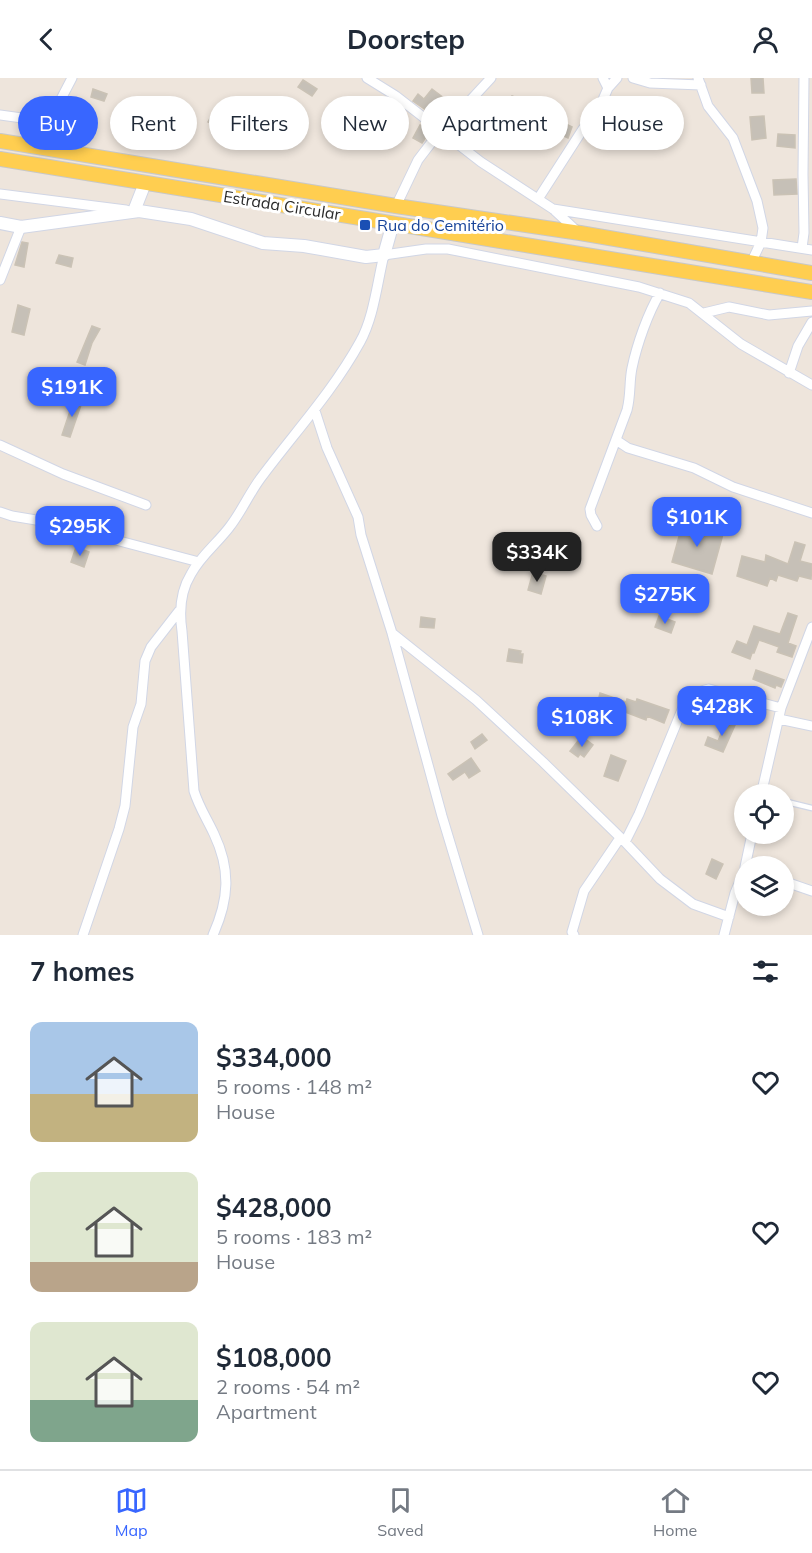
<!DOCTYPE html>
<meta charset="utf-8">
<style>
:root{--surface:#fff;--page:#f6f6f7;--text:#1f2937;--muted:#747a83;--line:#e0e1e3;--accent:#3866ff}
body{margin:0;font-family:Mulish,sans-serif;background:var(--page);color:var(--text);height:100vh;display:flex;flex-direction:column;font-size:22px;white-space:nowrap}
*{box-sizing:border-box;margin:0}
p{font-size:20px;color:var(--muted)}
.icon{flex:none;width:33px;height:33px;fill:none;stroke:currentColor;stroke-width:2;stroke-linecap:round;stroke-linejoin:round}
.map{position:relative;height:857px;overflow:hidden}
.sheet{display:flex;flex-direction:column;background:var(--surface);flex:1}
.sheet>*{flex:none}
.hud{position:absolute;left:18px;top:18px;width:777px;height:54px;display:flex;gap:12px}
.controls{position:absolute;left:734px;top:706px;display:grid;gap:12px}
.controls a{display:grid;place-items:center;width:60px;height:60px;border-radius:50%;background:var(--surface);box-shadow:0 3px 9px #0003;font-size:30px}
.price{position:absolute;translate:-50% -51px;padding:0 14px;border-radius:12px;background:var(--accent);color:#fff;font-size:20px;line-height:39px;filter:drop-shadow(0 2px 3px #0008)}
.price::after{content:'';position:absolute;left:50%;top:36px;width:18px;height:14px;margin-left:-9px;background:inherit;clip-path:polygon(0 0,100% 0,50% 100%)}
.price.on{background:#222;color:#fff}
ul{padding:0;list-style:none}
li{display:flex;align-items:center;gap:18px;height:150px;padding:0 30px}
li span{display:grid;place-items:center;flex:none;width:168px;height:120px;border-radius:12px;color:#555}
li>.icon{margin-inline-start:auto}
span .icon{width:72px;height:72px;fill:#fffc;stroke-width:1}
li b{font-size:26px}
h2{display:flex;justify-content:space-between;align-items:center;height:72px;padding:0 30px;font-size:26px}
.tag{padding:0 21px;border-radius:27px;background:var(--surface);box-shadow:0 3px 9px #0003;font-size:21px;line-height:54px}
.tag.on{background:var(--accent);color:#fff}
header{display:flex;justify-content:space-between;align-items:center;height:78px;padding:0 30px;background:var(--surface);font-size:27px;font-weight:700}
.tab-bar{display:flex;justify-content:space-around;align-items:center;height:84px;border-top:2px solid var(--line);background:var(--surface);font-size:16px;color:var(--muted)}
.tab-bar a{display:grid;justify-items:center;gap:3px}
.tab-bar .on{color:var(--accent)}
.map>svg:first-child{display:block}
.building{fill:#c6c0b7;stroke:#cac2b5;stroke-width:1.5}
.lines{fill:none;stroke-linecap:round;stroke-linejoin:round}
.lane-casing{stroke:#d1d6e5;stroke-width:7}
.street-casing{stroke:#d1d6e5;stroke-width:11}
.secondary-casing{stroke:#d1d6e5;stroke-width:14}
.primary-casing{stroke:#c8c8c8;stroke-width:16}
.lane{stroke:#fff;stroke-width:4.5}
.street{stroke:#fff;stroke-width:9}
.secondary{stroke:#fff;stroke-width:12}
.primary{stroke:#ffce50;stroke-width:14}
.transit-dot{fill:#1a4fb4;stroke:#fff;stroke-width:2}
.labels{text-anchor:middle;stroke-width:6;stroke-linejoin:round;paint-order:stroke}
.street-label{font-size:16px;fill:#2b2b2b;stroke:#fff}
.transit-label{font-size:16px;fill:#164399;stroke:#fff;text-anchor:start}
</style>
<header><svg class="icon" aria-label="back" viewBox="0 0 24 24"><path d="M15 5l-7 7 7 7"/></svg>Doorstep<svg class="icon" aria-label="person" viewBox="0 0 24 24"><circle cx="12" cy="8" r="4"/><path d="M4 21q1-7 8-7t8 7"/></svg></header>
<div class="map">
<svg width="812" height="857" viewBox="0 0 812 857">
<rect width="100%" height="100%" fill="#eee5dc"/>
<path class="building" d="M751,0H763L764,15H752Z
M303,2L317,11L312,18L298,9Z
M93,11L107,16L104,23L91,19Z
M432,11L448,23L441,31L435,26L429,34L413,23L418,16L424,21Z
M512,18L532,26L528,34L509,26Z
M533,30L572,49L568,60L536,45L532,54L524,50Z
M214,33L243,47L237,58L208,44Z
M487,36L497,44L488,56L478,48Z
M764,38L766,60L752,62L750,39Z
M420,47L430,53L422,65L413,60Z
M600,51H614L613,61H599Z
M778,56L795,57V70L777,68Z
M796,101L797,116L774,117L773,102Z
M22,164L28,165L24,189L15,187Z
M59,177L73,180L71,189L56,185Z
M18,227L30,231L24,257L12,254Z
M92,248L100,251L92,265L85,287L77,284Z
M74,321L82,324L70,359L62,357Z
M683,444L723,456L712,496L672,484Z
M795,464L805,467L800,483L812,486L811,501L799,498L797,503L778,497L776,503L770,500L767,508L737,498L742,478L765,484L766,477L788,486Z
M76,469L89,474L84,489L71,484Z
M533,494L546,498L541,516L528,512Z
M788,535L797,538L788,565L796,568L792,579L777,574L779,569L759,562L754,575H752L750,581L732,574L737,563L747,567L754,548L780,556Z
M659,538L675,544L671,555L655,549Z
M421,539L435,541L434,550L420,549Z
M509,571L521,573L520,576H523L522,585L507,583Z
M756,592L784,602L781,609L776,607L775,610L753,601Z
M600,615L626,624L627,621L636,624L637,621L669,632L664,645L647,638L646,642L620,632L621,629L620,632L612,629L610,633L597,628Z
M727,641L736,645L723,674L705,667L708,659L718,663Z
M482,656L487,662L475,671L471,664Z
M584,660L593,667L584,679L580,676L578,679L570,673L578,663L580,664Z
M611,677L626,683L618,703L604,698Z
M471,680L480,693L469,700L465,694L453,702L448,696Z
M712,781L723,786L716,801L706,796Z"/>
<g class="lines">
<defs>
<path id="lane" d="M783,723L812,730"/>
<path id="street" d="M367,0L396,18L481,84L553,131L578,154
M633,0L650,5L701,7
M698,0L708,28L733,60L757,123L763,150L761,164L751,185
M608,10L617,0
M0,37L51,44
M39,71L61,21L72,0
M0,116L126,132
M538,121L583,51L598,33L608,10L603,0
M396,128L418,82L431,65L491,0
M553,131L812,172
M802,170L804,155L803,96L804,0
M0,202L21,149
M704,235L729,229L769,237L812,233
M789,295L798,268L812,244
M315,333L327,370L358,439L361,457L392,555L442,738L478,857
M616,362L628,370L694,390L733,409L812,435
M0,367L63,396L146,427
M0,434L12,438L48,444L77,455L108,460L199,484
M597,448L591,437L590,431L627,332C631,317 629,304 632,290C637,266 648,235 660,215
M392,555L476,622L543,684L625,764L660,801L693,826L729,839
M779,641L812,648
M761,717L781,630L812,549
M625,764L639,736L684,627C691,617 696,614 709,611L781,630
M745,789L752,756
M783,803L812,813
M83,857L119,751L125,728L133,649L141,626L145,583L151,569L179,533
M213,857C229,821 231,792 214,756C207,741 199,729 194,713L182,553C179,533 180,514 191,496C201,477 219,464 231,447C243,431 251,412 263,397C296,353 333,313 360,264C374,239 377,205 384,177L426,171H448L639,209L689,225L741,266L812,307
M574,857L572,854L584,813L620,760
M724,857L735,815L744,793"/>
<path id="secondary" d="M134,133L145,105
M0,145L21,149L139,133L191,141L263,165L304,168L366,179L384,177L393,145"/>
<path id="primary" d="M0,63L396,128L580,155L812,195
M0,81L812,214"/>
</defs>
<use href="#lane" class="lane-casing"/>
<use href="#street" class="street-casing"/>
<use href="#secondary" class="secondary-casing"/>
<use href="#primary" class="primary-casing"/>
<use href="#lane" class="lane"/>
<use href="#street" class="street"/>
<use href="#secondary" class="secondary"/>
<use href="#primary" class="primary"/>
</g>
<rect class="transit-dot" x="359" y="141" width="12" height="12" rx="3"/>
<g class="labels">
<g class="street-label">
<text transform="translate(282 127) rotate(9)" y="6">Estrada Circular</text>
</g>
<g class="transit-label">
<text x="377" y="153">Rua do Cemitério</text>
</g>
</g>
</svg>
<div class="controls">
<a><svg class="icon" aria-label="locate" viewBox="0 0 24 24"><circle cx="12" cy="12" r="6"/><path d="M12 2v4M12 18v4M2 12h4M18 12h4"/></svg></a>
<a><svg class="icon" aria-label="layers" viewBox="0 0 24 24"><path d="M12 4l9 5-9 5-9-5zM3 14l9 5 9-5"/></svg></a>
</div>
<b class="price" style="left:72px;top:340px">$191K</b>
<b class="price" style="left:697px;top:470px">$101K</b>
<b class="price" style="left:80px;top:479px">$295K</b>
<b class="price on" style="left:537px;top:505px">$334K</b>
<b class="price" style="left:665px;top:547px">$275K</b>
<b class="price" style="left:722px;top:659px">$428K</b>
<b class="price" style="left:582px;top:670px">$108K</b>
<div class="hud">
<a class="tag on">Buy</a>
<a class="tag">Rent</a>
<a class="tag">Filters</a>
<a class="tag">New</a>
<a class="tag">Apartment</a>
<a class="tag">House</a>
</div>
</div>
<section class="sheet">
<h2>7 homes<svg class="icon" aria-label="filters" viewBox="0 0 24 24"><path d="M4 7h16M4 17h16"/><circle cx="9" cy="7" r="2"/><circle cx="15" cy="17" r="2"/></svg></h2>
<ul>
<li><span style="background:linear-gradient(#a9c7e8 60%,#c2b280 0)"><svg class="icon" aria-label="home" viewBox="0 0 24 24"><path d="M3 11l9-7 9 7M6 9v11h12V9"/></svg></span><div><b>$334,000</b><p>5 rooms · 148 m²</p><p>House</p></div><svg class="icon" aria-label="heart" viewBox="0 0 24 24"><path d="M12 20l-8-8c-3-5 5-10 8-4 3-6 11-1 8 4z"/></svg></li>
<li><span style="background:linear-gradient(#dfe7d0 75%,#b9a48a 0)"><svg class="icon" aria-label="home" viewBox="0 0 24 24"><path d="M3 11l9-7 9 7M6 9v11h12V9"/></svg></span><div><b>$428,000</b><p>5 rooms · 183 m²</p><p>House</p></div><svg class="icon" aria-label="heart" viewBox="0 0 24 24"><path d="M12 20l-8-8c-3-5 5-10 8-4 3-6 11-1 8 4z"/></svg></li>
<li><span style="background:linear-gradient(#dfe7d0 65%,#7fa58c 0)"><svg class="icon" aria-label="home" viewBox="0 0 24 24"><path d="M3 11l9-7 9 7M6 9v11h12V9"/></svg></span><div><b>$108,000</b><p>2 rooms · 54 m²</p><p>Apartment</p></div><svg class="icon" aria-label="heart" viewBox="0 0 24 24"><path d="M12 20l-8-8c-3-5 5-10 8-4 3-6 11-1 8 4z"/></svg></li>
</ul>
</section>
<nav class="tab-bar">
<a class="on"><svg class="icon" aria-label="map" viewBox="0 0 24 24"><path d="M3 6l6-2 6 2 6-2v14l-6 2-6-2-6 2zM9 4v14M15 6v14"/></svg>Map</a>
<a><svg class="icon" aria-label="saved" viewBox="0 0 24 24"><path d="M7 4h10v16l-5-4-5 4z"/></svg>Saved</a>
<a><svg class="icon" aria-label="home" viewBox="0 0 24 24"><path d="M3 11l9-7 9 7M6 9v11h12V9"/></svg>Home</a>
</nav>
